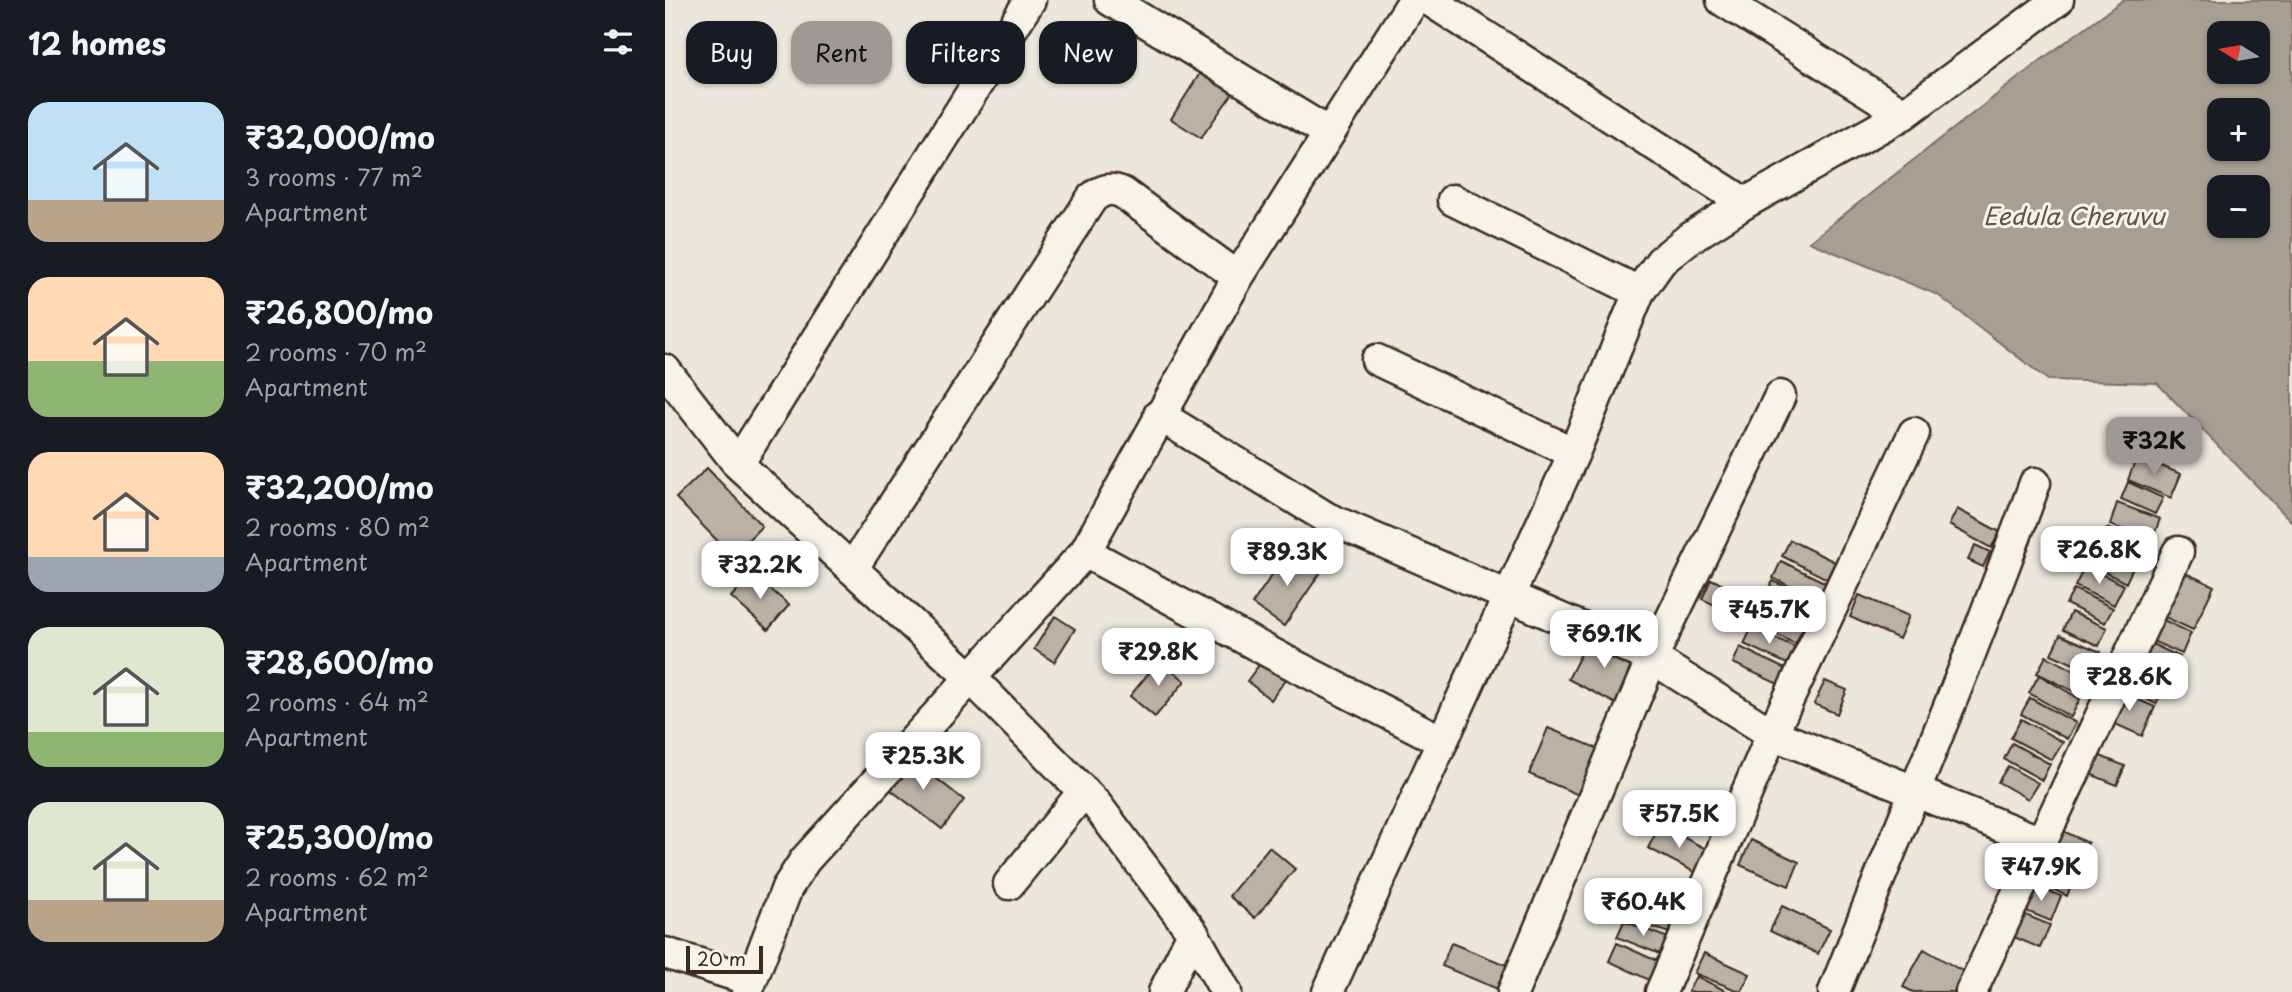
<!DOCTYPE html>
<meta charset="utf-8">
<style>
:root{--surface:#171b24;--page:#20242c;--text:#f1f3f6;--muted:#9ea1a6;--accent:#9f9995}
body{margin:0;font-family:"Playpen Sans",sans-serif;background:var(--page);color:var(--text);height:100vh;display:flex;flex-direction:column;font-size:26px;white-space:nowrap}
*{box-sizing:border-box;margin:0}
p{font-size:23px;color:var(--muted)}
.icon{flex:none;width:38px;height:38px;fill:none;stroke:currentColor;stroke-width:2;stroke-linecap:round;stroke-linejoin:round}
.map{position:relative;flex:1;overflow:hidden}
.panel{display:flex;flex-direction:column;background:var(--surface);width:665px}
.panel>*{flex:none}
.banner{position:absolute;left:21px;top:21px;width:665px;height:63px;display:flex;gap:14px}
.needle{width:46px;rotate:281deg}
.buttons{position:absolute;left:1542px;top:21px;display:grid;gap:14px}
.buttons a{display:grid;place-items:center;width:63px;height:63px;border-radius:14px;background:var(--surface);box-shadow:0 2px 5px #0004;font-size:35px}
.scale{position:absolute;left:21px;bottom:18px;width:77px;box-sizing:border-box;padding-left:7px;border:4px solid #3b2a1e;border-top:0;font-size:19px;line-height:24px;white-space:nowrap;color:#3b2a1e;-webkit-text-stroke:5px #f7f3e8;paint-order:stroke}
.price{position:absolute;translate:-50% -60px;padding:0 16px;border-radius:14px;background:#fff;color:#222;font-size:23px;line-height:46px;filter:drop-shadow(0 2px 4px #0008)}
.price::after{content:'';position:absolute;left:50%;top:42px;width:21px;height:16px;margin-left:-10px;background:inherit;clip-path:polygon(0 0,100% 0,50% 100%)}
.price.current{background:var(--accent);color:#111}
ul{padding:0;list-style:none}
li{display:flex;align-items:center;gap:21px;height:175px;padding:0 28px}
li span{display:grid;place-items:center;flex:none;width:196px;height:140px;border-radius:21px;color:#555}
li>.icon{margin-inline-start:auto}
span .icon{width:84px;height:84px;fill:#fffc;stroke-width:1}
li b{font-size:30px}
h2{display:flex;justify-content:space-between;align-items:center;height:84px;padding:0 28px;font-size:30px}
.pill{padding:0 24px;border-radius:21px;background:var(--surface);box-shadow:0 2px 5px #0004;font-size:24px;line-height:63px}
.pill.current{background:var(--accent);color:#111}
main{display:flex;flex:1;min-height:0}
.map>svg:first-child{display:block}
.water{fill:#a89f93;stroke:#7c7064;stroke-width:2;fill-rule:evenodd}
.building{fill:#bab2a7;stroke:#3b2a1e;stroke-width:2}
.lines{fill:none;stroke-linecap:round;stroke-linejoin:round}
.minor-casing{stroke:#3b2a1e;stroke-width:35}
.minor{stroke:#f7f3e8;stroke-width:30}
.labels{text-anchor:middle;stroke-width:6;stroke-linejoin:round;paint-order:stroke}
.water-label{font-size:24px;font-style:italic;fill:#615347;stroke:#f7f3e8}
</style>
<main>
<section class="panel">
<h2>12 homes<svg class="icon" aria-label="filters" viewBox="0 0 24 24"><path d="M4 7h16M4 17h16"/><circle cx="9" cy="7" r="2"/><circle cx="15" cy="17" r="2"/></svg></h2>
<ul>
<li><span style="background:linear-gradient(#bfe0f5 70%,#b9a48a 0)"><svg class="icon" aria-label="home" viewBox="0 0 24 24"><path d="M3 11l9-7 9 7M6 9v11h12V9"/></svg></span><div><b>₹32,000/mo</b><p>3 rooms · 77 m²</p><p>Apartment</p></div></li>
<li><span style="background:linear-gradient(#ffd9b3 60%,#8fb573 0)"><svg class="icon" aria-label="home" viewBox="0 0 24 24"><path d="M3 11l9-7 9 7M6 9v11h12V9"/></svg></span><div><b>₹26,800/mo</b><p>2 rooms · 70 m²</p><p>Apartment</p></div></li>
<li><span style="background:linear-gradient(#ffd9b3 75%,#9aa5b1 0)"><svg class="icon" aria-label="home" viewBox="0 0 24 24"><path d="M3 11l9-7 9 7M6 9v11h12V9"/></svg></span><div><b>₹32,200/mo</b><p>2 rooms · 80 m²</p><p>Apartment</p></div></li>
<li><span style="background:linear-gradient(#dfe7d0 75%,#8fb573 0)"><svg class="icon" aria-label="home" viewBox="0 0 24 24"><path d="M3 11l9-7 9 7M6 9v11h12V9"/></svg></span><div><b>₹28,600/mo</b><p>2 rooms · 64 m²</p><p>Apartment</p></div></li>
<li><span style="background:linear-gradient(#dfe7d0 70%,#b9a48a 0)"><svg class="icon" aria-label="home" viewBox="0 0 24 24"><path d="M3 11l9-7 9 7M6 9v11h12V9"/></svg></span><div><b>₹25,300/mo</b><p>2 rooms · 62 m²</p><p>Apartment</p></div></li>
</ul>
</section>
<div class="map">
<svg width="1627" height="992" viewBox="0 0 1627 992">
<rect width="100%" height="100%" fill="#ece7dc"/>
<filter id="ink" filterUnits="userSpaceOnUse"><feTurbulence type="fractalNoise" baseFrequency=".0143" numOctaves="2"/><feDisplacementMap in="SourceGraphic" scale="14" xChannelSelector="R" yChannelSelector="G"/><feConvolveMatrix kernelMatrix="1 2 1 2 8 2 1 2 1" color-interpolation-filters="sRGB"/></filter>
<g filter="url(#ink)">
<path class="water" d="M1458,0H1627V522L1492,383L1383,380L1273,295L1144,242L1376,60ZM1554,33H1592V72H1554ZM1554,110H1592V149H1554ZM1554,187H1592V226H1554Z"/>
<path class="building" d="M537,70L570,90L536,138L506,119Z
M1472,456L1516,474L1506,498L1463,480Z
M42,468L97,526L67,556L11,498Z
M1463,482L1498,498L1490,514L1456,499Z
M1452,503L1495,519L1487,540L1445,525Z
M1292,509L1335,532L1326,548L1284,525Z
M1442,528L1480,546L1474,561L1435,543Z
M1125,540L1170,562L1162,579L1117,556Z
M1310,545L1325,552L1318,567L1303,560Z
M1431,546L1469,565L1461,583L1422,563Z
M624,550L656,572L619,626L587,604Z
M1116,561L1161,583L1152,600L1108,578Z
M1420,566L1459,585L1449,605L1410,586Z
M1509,568L1549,586L1528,630L1489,612Z
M87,573L124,605L103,630L66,597Z
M1046,579L1091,600L1082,620L1037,599Z
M1108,581L1152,602L1142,622L1098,600Z
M1409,589L1448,608L1440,623L1401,604Z
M1194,595L1244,616L1234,639L1185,617Z
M1097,605L1139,626L1130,644L1088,622Z
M1406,612L1442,628L1434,646L1398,630Z
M1488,615L1526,633L1517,654L1478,637Z
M390,616L410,629L389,662L369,649Z
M1087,627L1130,647L1122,664L1079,644Z
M1395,635L1436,652L1427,672L1386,654Z
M925,636L975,662L953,705L903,679Z
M1476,639L1515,657L1504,681L1465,663Z
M1075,647L1120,669L1113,684L1068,663Z
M1381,656L1422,677L1414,694L1372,673Z
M600,657L624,675L606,700L582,681Z
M495,659L520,681L490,717L465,696Z
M1465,666L1501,684L1491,704L1455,686Z
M1374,675L1415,699L1406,717L1364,693Z
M1160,681L1182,690L1172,714L1149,704Z
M1451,690L1490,707L1477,736L1439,719Z
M1365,698L1411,723L1402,739L1356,714Z
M1356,719L1398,742L1387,760L1346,738Z
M883,728L934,749L914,795L864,774Z
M1347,743L1385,764L1377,780L1339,759Z
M1423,751L1460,766L1452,785L1415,770Z
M240,754L299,800L277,829L218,784Z
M1343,766L1373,783L1363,799L1333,782Z
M995,825L1045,851L1033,874L983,848Z
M1392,828L1423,843L1412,866L1381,851Z
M1086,840L1134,862L1124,886L1075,865Z
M604,847L630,869L590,918L564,896Z
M1380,855L1413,870L1402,896L1368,880Z
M1366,885L1396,896L1386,921L1356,909Z
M967,897L1014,914L1007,934L960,917Z
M1117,906L1165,929L1153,954L1105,931Z
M1353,912L1385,925L1375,948L1344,935Z
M959,921L1003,938L997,955L952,937Z
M786,943L844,966L835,990L777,966Z
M952,943L992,961L984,980L944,961Z
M1259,949L1304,975L1294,992H1248L1238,987Z
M1039,953L1085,974L1076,992L1029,973Z
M1031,976L1063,992H1023Z"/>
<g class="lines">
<defs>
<path id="minor" d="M445,0L664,133
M764,0L1080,203
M1057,0L1239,114
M788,200L974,292
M712,360L909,453
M0,370L73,464L307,679L431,804L528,933L561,992
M494,415L662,518L987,658L1107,734L1376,842
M73,464L365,0
M420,552L619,660L777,741
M187,569L427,198C437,190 445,187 458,193L573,277
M344,884L419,791
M0,953L85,980
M82,992L122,888L140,860L420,552L573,277L749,0
M499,992L528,933
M663,992L909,453L974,292L996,261L1022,240L1080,203L1239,114L1393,0
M848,992L987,658L1115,396
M996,992L1107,734L1249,433
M1169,992C1236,822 1308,654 1370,483
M1306,992L1513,552"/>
</defs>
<use href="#minor" class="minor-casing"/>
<use href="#minor" class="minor"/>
</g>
</g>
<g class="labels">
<g class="water-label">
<text x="1409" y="225">Eedula Cheruvu</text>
</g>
</g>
</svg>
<div class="buttons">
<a><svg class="needle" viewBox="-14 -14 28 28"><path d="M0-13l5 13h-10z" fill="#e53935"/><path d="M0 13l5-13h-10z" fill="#9ea1a6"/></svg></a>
<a>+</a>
<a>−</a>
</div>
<div class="scale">20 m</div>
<b class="price current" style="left:1489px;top:477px">₹32K</b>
<b class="price" style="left:1434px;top:586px">₹26.8K</b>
<b class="price" style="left:622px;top:588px">₹89.3K</b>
<b class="price" style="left:95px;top:601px">₹32.2K</b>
<b class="price" style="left:1104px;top:646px">₹45.7K</b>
<b class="price" style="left:939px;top:670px">₹69.1K</b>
<b class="price" style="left:493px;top:688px">₹29.8K</b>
<b class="price" style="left:1464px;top:713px">₹28.6K</b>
<b class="price" style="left:258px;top:792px">₹25.3K</b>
<b class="price" style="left:1014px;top:850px">₹57.5K</b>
<b class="price" style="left:1376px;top:903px">₹47.9K</b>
<b class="price" style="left:978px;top:938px">₹60.4K</b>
<div class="banner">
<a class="pill">Buy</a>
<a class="pill current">Rent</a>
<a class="pill">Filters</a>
<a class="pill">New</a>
</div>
</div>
</main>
